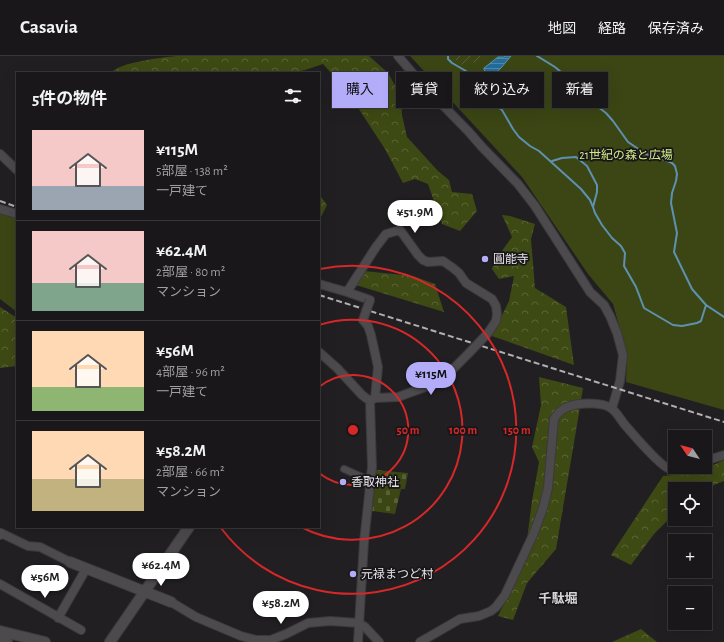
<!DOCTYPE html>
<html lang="ja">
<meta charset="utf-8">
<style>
:root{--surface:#19171a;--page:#222023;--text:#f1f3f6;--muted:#9f9fa2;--line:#373639;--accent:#b3adf9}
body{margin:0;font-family:"Alegreya Sans","Noto Sans JP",sans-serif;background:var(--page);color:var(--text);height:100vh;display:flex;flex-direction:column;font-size:15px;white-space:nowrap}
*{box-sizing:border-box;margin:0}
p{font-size:13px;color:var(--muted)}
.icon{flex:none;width:22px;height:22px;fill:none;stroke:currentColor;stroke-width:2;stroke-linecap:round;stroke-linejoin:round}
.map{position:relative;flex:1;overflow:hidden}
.sheet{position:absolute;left:16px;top:16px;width:304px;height:456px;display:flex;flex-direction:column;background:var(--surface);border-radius:0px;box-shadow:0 4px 16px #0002,0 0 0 1px var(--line)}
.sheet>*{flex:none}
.guide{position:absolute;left:332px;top:16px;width:332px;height:36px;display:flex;gap:8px}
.needle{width:26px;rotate:305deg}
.tools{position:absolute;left:668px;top:374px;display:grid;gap:8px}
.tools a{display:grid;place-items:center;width:44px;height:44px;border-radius:0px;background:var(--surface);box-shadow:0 4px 16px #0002,0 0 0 1px var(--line);font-size:20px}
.price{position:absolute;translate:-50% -34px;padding:0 9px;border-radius:14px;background:#fff;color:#222;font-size:13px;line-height:26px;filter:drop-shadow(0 1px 2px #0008)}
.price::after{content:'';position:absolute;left:50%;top:24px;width:12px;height:9px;margin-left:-6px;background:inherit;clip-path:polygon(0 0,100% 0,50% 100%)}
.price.on{background:var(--accent);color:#111}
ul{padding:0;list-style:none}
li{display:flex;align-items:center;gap:12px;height:100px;padding:0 16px}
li+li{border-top:1px solid var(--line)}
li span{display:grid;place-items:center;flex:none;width:112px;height:80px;border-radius:0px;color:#555}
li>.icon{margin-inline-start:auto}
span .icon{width:48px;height:48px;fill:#fffc;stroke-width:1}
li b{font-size:17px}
h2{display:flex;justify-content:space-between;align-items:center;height:48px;padding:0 16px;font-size:17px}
.pill{padding:0 14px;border-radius:0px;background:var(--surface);box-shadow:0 4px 16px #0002,0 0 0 1px var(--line);font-size:14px;line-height:36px}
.pill.on{background:var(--accent);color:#111}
header{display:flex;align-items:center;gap:24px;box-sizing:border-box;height:56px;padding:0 20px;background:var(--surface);border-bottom:1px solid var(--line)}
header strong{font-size:19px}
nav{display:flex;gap:22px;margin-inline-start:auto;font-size:14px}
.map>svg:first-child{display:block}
.forest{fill:url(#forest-crowns)}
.cemetery{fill:url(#cemetery-stones)}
.park{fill:#3b4614}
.garden{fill:url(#garden-furrows)}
.water{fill:url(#water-rules);stroke:#5e91b0}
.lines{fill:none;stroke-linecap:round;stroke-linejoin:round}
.stream{stroke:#5e91b0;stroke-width:2}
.pedestrian-casing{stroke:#3b393b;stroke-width:8}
.minor-casing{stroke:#3b393b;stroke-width:10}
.tertiary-casing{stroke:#3b393b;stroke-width:12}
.pedestrian{stroke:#4d4a4e;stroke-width:6}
.minor{stroke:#4d4a4e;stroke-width:8}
.tertiary{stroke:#4d4a4e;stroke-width:10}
.rail{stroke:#b1afb1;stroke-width:2;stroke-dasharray:6 3;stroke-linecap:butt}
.minor-bridge-casing{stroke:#3b393b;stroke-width:10;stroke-linecap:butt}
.minor-bridge{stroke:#4d4a4e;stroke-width:8}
.ring{fill:none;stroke:#d62828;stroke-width:2}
.poi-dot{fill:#b3adf9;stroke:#181618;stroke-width:1.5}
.labels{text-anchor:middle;stroke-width:3.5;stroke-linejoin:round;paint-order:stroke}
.park-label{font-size:12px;fill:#d2ec88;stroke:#181618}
.poi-label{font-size:12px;fill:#e6e4e6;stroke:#181618;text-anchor:start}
.neighbourhood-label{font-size:13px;font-weight:bold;fill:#d6d3d7;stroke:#181618}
.centre{fill:#d62828;stroke:#181618;stroke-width:2}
.ring-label{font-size:12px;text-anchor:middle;font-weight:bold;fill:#d62828;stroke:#181618;stroke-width:3.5;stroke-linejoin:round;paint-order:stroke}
</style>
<header>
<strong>Casavia</strong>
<nav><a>地図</a><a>経路</a><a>保存済み</a></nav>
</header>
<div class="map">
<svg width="724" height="586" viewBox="0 0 724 586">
<defs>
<pattern id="forest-crowns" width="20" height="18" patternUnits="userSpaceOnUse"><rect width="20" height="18" fill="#3e4a13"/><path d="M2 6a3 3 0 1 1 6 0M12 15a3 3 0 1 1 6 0" fill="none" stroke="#5a6435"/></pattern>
<pattern id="cemetery-stones" width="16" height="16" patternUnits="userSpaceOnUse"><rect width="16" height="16" fill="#3b4614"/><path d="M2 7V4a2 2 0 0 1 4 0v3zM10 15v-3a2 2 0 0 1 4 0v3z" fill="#576136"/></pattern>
<pattern id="garden-furrows" width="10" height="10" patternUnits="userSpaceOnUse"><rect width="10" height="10" fill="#3b4614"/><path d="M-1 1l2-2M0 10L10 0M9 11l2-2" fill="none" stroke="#576136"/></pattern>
<pattern id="water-rules" width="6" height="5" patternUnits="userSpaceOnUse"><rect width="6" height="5" fill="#246d99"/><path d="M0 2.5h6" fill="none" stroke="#4e89ac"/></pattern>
</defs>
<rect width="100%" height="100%" fill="#211f22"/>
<path class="forest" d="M176,0H369L388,17L401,40L402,59L407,81L438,115L449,124L452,136L472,138L477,155L460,175L442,168L428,128L415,123L403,127L385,93L347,35L323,8L305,14L293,17H111C120,6 160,2 176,0Z
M319,138L327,149L319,165Z
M502,159L510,160L535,168L531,183L535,232L566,251L574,309L492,280L509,245L514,220L499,223L492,213L499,199L512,181Z
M364,215L413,220L435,228L444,256L356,229Z
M0,251L17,262V310L0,312Z
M539,321L583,332L578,363L556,493L527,527L513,564L498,560L524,507L532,445L539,406L532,391L541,349Z
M724,404V425L704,433H675V457L654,478L631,509L611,499L663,420L696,417Z
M641,573L657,586H612Z"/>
<path class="cemetery" d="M376,414L408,417L405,433H401L395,458L372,455Z"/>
<path class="park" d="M410,0H724V354L626,326L627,298L613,248L588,218L522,121Z
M0,157L17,162V256L0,243Z"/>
<path class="garden" d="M452,0H486L465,11L459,7Z"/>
<path class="water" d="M505,0H511L501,12L492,20L484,14V12L498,1H504Z"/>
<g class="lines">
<path class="stream" d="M448,0V3L452,7L466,15L473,21L491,45L502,54L513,73L519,81L530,90L539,95L581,133L590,144L593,151L595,157L602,169L612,182L621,190L625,197L624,210L636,231L644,252L673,269L682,270L697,267L701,265L706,249
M537,0L555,11L567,21L585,41L606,57L613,65L628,86L646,98L665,104L672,107L675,110L677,118L676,125L672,137L671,147L677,177L674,196L692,233L706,249L724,261
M552,105L562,102L576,101L587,110L597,129V136L593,151"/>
<defs>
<path id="pedestrian" d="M344,413L371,425"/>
<path id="minor" d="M398,0L422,28L468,75L482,91L518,128L535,150L590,236L604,249L610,260L617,277L623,299L620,325L612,352
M0,98L17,114
M0,153L17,158
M319,228L347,236
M370,244L347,236L376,191L386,178L400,174L418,199L423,204L428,206L443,205L453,212L459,217L466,227L492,243L496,250L497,258L496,265L488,277
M363,264L368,270L371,279L378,311L375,342
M319,296L337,312L362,339L370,345L372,411L364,486L358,586
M370,345L375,342L398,341L428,330L439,325L451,315L469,297
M705,405L724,399
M0,479L1,477L28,490L40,491L70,506
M0,528L81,574
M171,546L196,561L241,580L256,584H271L286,578L308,567L330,565L359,567L365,571L379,586
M58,562L86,513
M420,586L460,563L479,560L491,555L496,551L505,539L533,479L543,452L548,432L554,363C560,353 567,350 579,348C586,347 602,347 609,351C616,354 620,363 625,369C633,378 659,409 668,412C674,413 678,413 684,411"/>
<path id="tertiary" d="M70,506L171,546
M0,575L45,586
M0,584L7,586
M110,586L189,471"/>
</defs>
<use href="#pedestrian" class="pedestrian-casing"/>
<use href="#minor" class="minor-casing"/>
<use href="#tertiary" class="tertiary-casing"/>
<use href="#pedestrian" class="pedestrian"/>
<use href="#minor" class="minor"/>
<use href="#tertiary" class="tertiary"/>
<path class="rail" d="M0,145L17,151
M319,239L724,366"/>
<defs>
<path id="minor-bridge" d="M363,264L370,244
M469,297L488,277"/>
</defs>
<use href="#minor-bridge" class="minor-bridge-casing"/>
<use href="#minor-bridge" class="minor-bridge"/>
</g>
<g class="ring">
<path d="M319 331A55 55 0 1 1 319 417"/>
<path d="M319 269A110 110 0 1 1 301 471"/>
<path d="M320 213A164 164 0 1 1 221 472"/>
</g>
<g class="poi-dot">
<circle cx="485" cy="203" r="4"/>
<circle cx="343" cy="426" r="4"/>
<circle cx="353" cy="518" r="4"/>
</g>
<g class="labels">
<g class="park-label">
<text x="626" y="103">21世紀の森と広場</text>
</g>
<g class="poi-label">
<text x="493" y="207">圓能寺</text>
<text x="351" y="430">香取神社</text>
<text x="361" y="522">元禄まつど村</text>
</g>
<g class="neighbourhood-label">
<text x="558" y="547">千駄堀</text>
</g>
</g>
<circle cx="353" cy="374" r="6" class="centre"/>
<g class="ring-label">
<text x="408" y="378">50 m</text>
<text x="463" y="378">100 m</text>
<text x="517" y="378">150 m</text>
</g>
</svg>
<div class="tools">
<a><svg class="needle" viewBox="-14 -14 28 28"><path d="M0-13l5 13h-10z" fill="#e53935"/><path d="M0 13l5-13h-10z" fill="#9f9fa2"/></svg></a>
<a><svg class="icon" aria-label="locate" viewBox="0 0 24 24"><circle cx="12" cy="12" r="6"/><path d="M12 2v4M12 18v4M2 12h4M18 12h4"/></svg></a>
<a>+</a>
<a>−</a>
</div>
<b class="price" style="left:415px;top:178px">¥51.9M</b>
<b class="price on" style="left:431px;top:340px">¥115M</b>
<b class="price" style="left:161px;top:531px">¥62.4M</b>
<b class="price" style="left:45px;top:543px">¥56M</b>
<b class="price" style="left:281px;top:569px">¥58.2M</b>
<div class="guide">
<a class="pill on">購入</a>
<a class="pill">賃貸</a>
<a class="pill">絞り込み</a>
<a class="pill">新着</a>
</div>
<section class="sheet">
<h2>5件の物件<svg class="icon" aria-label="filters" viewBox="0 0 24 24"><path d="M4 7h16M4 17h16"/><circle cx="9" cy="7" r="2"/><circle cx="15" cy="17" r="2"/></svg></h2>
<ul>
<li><span style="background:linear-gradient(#f6c9c9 70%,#9aa5b1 0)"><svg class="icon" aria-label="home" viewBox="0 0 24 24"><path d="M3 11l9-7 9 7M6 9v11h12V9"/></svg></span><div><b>¥115M</b><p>5部屋 · 138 m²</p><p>一戸建て</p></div></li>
<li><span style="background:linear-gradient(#f6c9c9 65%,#7fa58c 0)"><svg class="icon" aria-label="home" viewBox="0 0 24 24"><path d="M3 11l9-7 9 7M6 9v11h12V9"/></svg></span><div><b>¥62.4M</b><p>2部屋 · 80 m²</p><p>マンション</p></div></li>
<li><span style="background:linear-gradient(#ffd9b3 70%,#8fb573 0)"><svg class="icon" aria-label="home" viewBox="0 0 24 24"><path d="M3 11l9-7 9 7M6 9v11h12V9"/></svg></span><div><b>¥56M</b><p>4部屋 · 96 m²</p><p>一戸建て</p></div></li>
<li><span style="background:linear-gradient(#ffd9b3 60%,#c2b280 0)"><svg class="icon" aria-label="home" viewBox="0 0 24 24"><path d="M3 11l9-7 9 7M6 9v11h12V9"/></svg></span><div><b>¥58.2M</b><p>2部屋 · 66 m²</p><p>マンション</p></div></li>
</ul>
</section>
</div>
